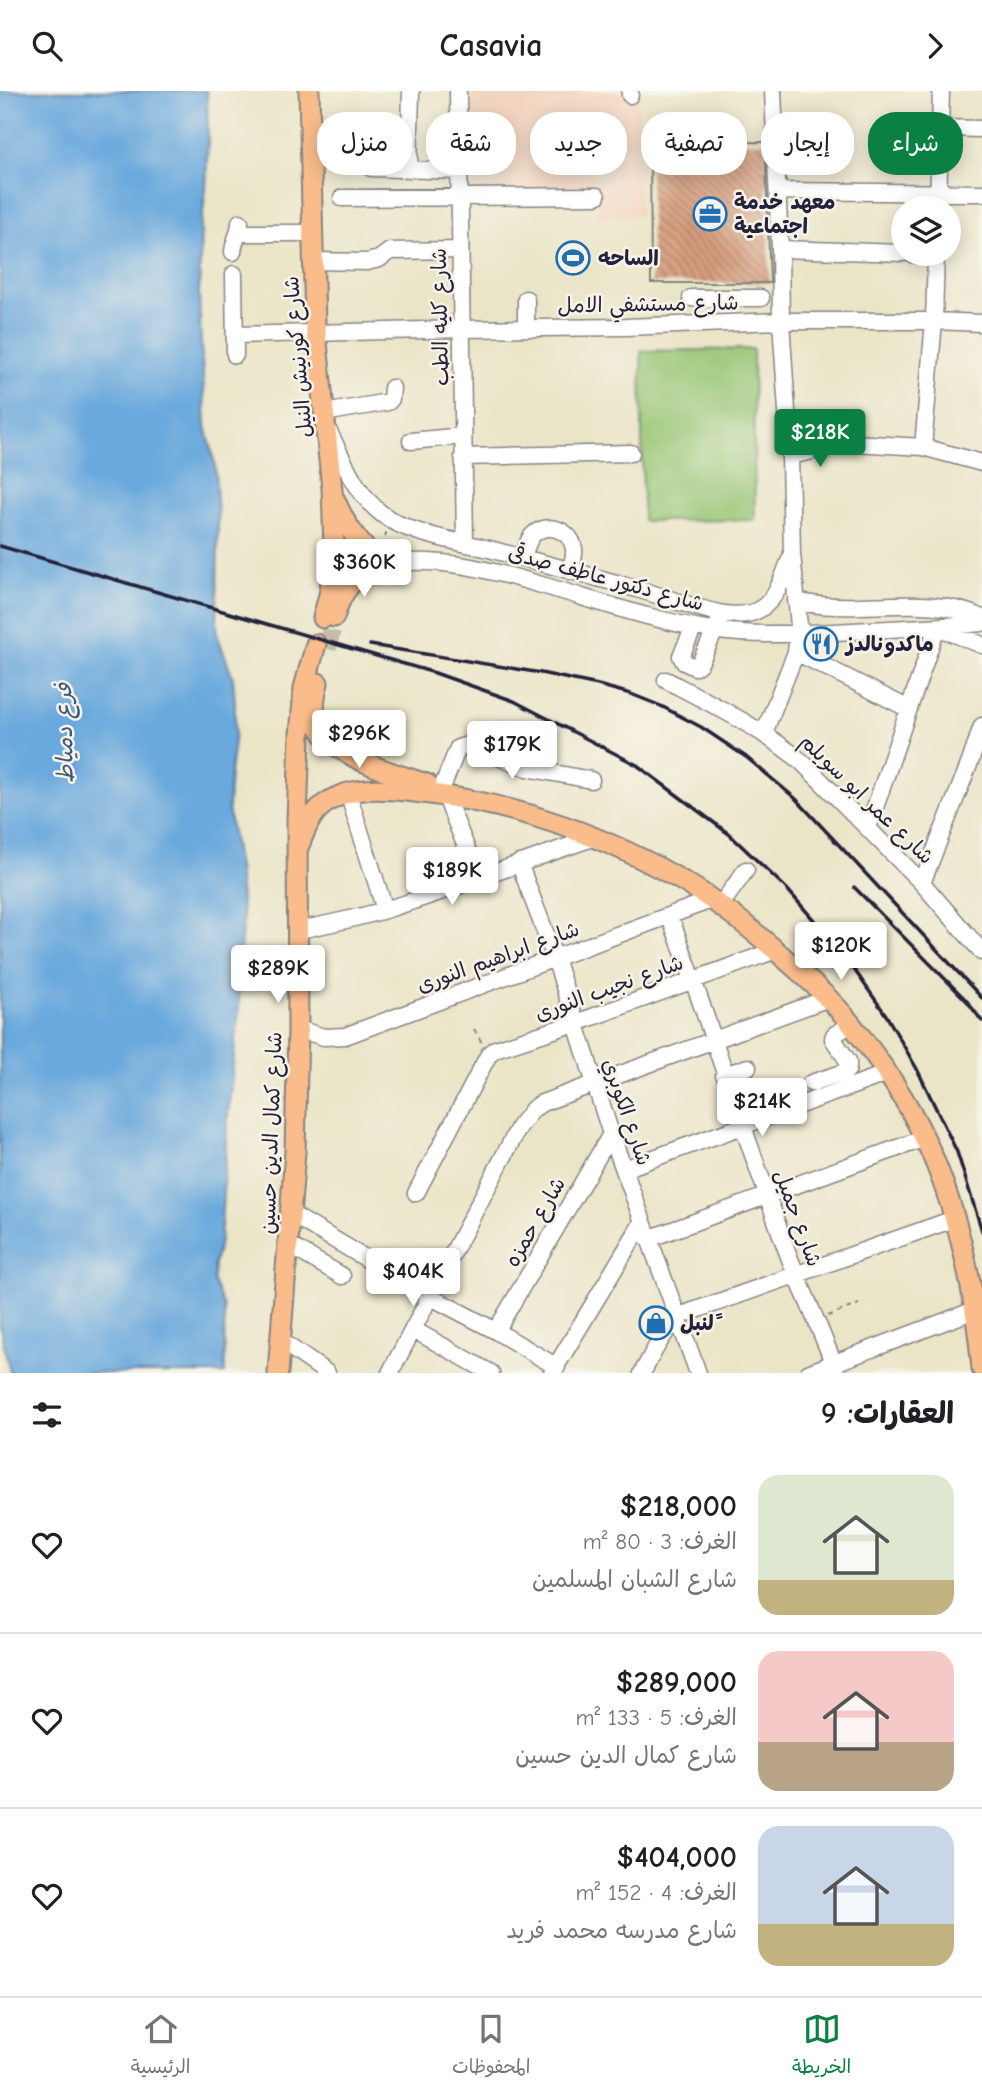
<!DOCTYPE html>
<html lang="ar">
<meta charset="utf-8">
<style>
:root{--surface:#fff;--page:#f6f6f6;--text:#202124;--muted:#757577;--line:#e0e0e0;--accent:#0b8043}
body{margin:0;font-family:"Comic Neue","Playpen Sans Arabic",sans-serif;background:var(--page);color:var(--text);direction:rtl;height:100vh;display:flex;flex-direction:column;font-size:26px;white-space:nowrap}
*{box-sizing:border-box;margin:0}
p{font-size:23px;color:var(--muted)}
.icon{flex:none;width:38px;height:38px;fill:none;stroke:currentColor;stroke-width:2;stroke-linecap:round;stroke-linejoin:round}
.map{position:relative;height:1282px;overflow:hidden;direction:ltr}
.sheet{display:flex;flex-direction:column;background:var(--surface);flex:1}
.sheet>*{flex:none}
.top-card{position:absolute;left:21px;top:21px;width:942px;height:63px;direction:rtl;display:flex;gap:14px}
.fabs{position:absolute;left:891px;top:105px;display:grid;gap:14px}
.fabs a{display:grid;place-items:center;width:70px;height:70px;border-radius:50%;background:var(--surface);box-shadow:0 4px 18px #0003;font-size:35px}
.price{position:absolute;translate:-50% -60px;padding:0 16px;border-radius:7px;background:#fff;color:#222;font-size:23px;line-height:46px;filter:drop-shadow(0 2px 4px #0008)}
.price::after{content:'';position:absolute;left:50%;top:42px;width:21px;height:16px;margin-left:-10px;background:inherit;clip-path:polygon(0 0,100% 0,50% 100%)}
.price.current{background:var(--accent);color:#fff}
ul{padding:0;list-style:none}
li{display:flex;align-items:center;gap:21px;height:175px;padding:0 28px}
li+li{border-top:2px solid var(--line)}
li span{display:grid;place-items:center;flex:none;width:196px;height:140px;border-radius:21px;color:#555}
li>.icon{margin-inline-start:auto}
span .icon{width:84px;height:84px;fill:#fffc;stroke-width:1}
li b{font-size:30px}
h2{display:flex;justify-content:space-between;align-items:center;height:84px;padding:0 28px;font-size:30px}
.tag{padding:0 24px;border-radius:28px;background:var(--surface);box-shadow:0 4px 18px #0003;font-size:24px;line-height:63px}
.tag.current{background:var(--accent);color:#fff}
header{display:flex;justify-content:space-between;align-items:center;height:91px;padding:0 28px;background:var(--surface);font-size:32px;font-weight:700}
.tabs{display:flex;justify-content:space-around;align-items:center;height:98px;border-top:2px solid var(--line);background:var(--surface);font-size:19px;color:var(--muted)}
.tabs a{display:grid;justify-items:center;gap:4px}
.tabs .current{color:var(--accent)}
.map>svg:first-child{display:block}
.built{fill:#f3d4bf}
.garden{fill:#97c675;stroke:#5c7458;stroke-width:2}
.water{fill:#6aa9dd;stroke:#46668c;stroke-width:2}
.building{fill:url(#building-back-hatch)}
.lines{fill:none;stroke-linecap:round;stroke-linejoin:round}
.major-tunnel{stroke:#c3beac;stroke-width:19;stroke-dasharray:19 10;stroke-linecap:butt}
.minor-casing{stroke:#868482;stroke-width:19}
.major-casing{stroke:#868482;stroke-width:23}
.path{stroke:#868482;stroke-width:2;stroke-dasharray:5 5;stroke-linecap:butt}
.minor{stroke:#fff;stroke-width:16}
.major{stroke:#f9bc8a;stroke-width:19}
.rail{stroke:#22223b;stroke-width:3.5}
.labels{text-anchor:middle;stroke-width:5;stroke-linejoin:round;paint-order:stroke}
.poi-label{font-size:21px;font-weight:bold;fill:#22223b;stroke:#f7f3e8;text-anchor:start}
.street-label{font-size:21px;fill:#22223b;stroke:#f7f3e8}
.water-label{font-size:23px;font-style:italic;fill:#3f587c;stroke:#f7f3e8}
</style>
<header><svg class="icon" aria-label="forward" viewBox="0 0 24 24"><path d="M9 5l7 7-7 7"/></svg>Casavia<svg class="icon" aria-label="search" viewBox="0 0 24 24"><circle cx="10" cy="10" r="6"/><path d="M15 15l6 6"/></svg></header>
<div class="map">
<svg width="982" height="1282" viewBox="0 0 982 1282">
<defs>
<pattern id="building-back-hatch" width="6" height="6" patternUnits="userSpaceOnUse" patternTransform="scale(1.75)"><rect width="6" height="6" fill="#d69d7d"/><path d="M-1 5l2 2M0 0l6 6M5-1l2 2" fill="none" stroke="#ad8068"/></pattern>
</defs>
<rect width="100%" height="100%" fill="#f7f3e8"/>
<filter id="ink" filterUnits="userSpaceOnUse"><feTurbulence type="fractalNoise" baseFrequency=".0143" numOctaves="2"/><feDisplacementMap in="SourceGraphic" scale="14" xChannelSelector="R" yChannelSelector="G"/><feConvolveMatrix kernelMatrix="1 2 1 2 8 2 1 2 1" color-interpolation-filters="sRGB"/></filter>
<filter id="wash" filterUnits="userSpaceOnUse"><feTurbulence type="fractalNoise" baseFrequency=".00686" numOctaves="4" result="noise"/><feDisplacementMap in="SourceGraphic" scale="28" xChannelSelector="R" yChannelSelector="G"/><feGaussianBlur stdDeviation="1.57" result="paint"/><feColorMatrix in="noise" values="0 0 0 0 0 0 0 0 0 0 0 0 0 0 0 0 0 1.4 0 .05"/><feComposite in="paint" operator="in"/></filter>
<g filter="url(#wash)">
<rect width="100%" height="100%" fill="#ebe5c8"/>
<path class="built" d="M472,0H638L640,125L597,126V110L474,112Z"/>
<path class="garden" d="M753,258L755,429L643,430L641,260Z"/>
<path class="water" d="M0,0H207L208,46L206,98L201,135L199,204L201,251L206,335L215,374L218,427L217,543L233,587L235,612V642L230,682L228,717L238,777L243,830L238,875L239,917L228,1022L220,1150L214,1173L213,1190L224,1216L225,1282H10L0,1236Z"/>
<g id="blocks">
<path class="building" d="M765,51L770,192H651L650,53Z"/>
</g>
</g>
<g filter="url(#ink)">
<use href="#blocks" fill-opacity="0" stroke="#868482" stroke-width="2"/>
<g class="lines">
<path class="major-tunnel" d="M327,558L333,531"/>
<defs>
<path id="minor" d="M458,0L465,451
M630,0V4
M940,37L982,38
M371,77L458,80
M409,78L411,0
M778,100L982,102
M342,107L597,105
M938,117L941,0
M238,142H312
M780,158L903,162
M233,161C234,149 240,142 240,131
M911,163L936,164
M313,170L367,171L379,168L390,160L459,159
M234,183L235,264
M691,207H761
M526,237V208
M235,244L461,238L626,236L781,230H934L982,232
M324,322L388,311L391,308L392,297
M328,339C343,368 356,403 382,423C408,444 460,450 493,459C541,472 589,484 637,498C665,506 691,516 719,522C730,524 741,525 751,522C775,515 782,489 790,468
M789,340H805L821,344L836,351L923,356L982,372
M411,350L463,345
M923,356L934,230L936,163
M790,365L822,358L836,351
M463,366L631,362
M523,467C525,460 527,452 531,446C544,430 571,437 574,458C575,465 572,473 570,480
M381,474C435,464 487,478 538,493C595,509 653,530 712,539C752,545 794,543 834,541C876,539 919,536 961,534L982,532
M796,510C856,525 925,500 982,527
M694,536L681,565L684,571L695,576L700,572L719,531
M796,561L909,618
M666,589C714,614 761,637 802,671L922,792L982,861
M764,642L796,561L799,535L792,463L790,365L781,230L780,158L773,0
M441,699L458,657L467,654L527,677L591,689
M348,702L385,819
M445,704L479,788
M868,737L937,536L982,554
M519,772L555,867L611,1043L698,1282
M922,792L970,671L982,635
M720,815L746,779
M670,826C705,917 733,1011 767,1103C776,1130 785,1157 796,1183C810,1216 825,1248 837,1282
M299,839C328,833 359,827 388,818C457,797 524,770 593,747
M298,938L324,946L345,945L711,809
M724,984L748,976
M811,992L845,981L848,978V970L833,948L834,944L851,933
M624,1078L888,982
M416,1102L489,963L495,958L576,932L776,859
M291,1123L431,1206L496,1240L557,1276
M648,1148L925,1047
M289,1154L342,1185
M676,1226L954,1128
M414,1239L491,1282
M496,1240L611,1043
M281,1250L327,1282
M390,1282L519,1036L533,1018L542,1012L829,907
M552,1282L642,1132
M642,1282C651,1267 663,1238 678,1231
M808,1282L975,1219"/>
<path id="major" d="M309,0L315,232L332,398L334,458L330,500L323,527
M334,526C343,496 353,487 381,474C361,455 345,435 335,409
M318,592C315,603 313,618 316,629C327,665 395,683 427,693
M298,757C304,743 309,726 321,716C349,692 389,698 423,702C517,713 610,746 691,795C727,817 760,845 791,873C812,892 833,910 851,933C879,968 906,1007 925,1048C959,1121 975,1199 982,1278
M278,1282L295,1061L298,938L297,731L300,644L304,597L316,553"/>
</defs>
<use href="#minor" class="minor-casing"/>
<use href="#major" class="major-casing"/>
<path class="path" d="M384,456L386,441
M474,938L482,952
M828,1225L859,1213"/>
<use href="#minor" class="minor"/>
<use href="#major" class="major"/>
<path class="rail" d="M0,455L435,582L514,610L637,674L729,743L787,798L844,864L886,924L917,978L957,1061L982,1140
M370,554L541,582L598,594L631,603L661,615L701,636L746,666L795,707L982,907
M854,796L966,909L982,930"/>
</g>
</g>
<defs>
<symbol id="office-ring" viewBox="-11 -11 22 22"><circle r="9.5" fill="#f7f3e8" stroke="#1f6fb2" stroke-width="1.5"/><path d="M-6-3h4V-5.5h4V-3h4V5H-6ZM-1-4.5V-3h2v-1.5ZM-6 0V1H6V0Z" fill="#1f6fb2"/></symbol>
<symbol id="stadium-ring" viewBox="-11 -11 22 22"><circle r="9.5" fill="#f7f3e8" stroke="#1f6fb2" stroke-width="1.5"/><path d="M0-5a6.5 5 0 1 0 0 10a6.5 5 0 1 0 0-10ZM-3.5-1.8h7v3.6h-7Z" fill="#1f6fb2"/></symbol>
<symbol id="restaurant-ring" viewBox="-11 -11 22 22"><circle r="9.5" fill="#f7f3e8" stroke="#1f6fb2" stroke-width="1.5"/><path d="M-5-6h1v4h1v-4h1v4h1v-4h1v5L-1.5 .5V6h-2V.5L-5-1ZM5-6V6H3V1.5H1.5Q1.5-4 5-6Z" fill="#1f6fb2"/></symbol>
<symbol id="shop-ring" viewBox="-11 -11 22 22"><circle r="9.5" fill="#f7f3e8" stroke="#1f6fb2" stroke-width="1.5"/><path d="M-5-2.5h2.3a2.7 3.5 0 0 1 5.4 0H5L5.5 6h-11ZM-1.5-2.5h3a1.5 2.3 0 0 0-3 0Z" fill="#1f6fb2"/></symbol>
</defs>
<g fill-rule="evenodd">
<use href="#office-ring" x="691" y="104" width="38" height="38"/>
<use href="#stadium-ring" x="554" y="148" width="38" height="38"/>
<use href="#restaurant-ring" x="802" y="534" width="38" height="38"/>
<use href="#shop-ring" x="637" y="1213" width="38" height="38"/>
</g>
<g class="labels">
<g class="poi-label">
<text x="734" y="118">معهد خدمة<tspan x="734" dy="24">اجتماعية</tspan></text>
<text x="598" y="174">الساحه</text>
<text x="846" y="560">ماكدونالدز</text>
<text x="680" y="1239">لنبل ً</text>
</g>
<g class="street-label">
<text transform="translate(648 213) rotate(-1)" y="7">شارع مستشفي الامل</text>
<text transform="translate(440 226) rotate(-91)" y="7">شارع كليه الطب</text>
<text transform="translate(298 266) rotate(-95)" y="7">شارع كورنيش النيل</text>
<text transform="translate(606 487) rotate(15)" y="7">شارع دكتور عاطف صدقى</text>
<text transform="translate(867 708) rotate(44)" y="7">شارع عمر ابو سويلم</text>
<text transform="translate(498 866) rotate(-20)" y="7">شارع ابراهيم النورى</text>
<text transform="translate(609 897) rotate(-20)" y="7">شارع نجيب النورى</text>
<text transform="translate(627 1021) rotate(71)" y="7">شارع الكوبري</text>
<text transform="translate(271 1042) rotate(-88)" y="7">شارع كمال الدين حسين</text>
<text transform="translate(798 1127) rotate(70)" y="7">شارع جميل</text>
<text transform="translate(535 1131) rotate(-60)" y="7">شارع حمزه</text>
</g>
<g class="water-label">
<text transform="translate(64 642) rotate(-91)" y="8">فرع دمياط</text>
</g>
</g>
</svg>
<div class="fabs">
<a><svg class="icon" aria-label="layers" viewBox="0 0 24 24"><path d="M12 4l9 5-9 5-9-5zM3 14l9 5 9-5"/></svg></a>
</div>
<b class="price current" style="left:820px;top:378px">$218K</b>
<b class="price" style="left:364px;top:508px">$360K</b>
<b class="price" style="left:359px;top:679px">$296K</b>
<b class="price" style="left:512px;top:690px">$179K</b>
<b class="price" style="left:452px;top:816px">$189K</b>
<b class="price" style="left:841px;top:891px">$120K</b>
<b class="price" style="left:278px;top:914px">$289K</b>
<b class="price" style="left:762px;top:1047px">$214K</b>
<b class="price" style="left:413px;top:1217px">$404K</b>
<div class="top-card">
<a class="tag current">شراء</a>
<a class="tag">إيجار</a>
<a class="tag">تصفية</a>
<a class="tag">جديد</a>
<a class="tag">شقة</a>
<a class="tag">منزل</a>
</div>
</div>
<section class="sheet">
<h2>العقارات: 9<svg class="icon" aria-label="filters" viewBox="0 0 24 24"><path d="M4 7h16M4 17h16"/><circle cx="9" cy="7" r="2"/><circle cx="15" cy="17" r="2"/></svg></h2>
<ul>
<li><span style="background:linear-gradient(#dfe7d0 75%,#c2b280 0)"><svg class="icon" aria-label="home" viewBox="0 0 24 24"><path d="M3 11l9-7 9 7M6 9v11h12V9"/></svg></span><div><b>$218,000</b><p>الغرف: 3 · 80 m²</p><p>شارع الشبان المسلمين</p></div><svg class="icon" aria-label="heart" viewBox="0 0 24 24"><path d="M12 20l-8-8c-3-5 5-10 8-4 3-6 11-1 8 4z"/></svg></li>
<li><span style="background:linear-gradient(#f6c9c9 65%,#b9a48a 0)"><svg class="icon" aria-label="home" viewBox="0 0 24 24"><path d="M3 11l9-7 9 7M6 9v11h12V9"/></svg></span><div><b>$289,000</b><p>الغرف: 5 · 133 m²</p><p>شارع كمال الدين حسين</p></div><svg class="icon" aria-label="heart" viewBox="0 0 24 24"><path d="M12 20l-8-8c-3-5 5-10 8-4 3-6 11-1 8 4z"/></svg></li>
<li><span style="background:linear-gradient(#c9d6e8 70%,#c2b280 0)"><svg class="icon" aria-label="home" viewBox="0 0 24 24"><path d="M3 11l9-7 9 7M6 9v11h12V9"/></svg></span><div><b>$404,000</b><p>الغرف: 4 · 152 m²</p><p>شارع مدرسه محمد فريد</p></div><svg class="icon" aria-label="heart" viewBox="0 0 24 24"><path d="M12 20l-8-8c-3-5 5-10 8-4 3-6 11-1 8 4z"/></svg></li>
</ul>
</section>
<nav class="tabs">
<a class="current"><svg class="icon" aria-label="map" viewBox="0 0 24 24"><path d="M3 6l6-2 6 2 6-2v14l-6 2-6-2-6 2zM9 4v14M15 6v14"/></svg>الخريطة</a>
<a><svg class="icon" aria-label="saved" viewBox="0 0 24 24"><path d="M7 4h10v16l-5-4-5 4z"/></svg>المحفوظات</a>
<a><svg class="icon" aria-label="home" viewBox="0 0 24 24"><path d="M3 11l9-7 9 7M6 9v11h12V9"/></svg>الرئيسية</a>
</nav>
